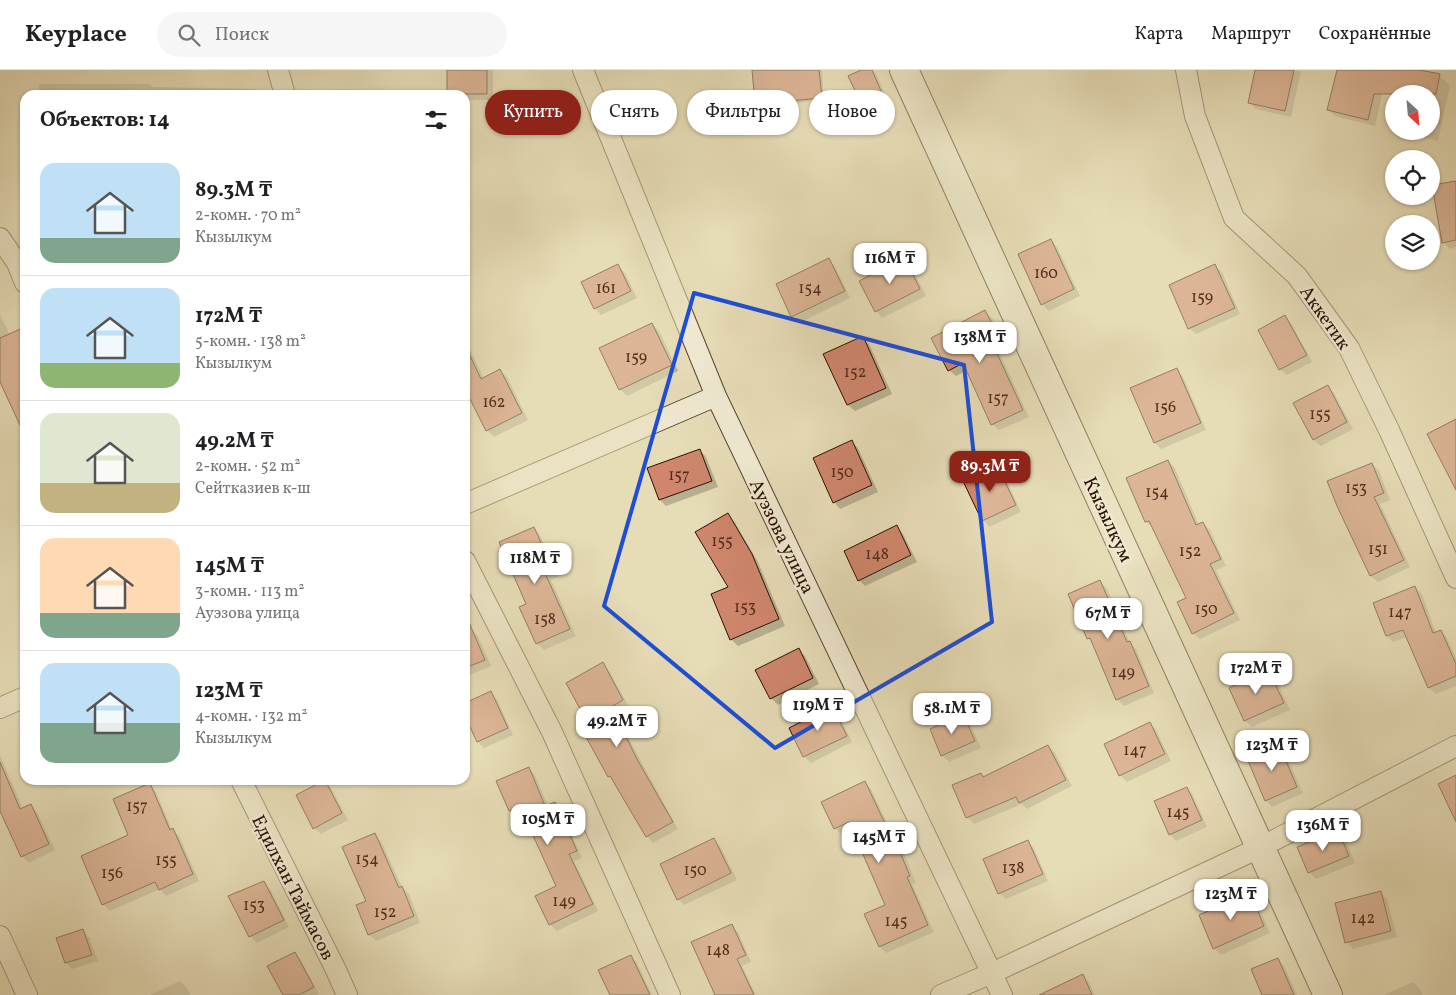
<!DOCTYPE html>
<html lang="ru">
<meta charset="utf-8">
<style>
:root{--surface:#fff;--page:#f6f6f6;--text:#202124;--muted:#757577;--line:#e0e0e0;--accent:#8f2418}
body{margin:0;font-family:Vollkorn,serif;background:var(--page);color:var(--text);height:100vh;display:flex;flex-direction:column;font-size:19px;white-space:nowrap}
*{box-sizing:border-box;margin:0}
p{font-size:16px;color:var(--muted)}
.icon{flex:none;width:28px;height:28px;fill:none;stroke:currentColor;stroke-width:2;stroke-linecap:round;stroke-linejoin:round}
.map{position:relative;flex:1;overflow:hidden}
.panel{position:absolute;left:20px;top:20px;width:450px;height:695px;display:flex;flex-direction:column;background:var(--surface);border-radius:15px;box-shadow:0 1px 4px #0004}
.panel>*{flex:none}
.banner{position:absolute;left:485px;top:20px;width:475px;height:45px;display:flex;gap:10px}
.needle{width:32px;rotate:154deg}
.tools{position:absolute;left:1385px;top:15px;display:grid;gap:10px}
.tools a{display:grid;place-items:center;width:55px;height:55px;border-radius:50%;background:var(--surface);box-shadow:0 1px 4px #0004;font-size:25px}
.price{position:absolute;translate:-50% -42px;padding:0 11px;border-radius:10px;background:#fff;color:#222;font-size:16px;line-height:32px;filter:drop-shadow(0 1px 2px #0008)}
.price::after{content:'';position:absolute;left:50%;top:30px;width:15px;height:11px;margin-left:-8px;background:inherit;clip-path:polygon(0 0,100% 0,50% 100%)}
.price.active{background:var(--accent);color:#fff}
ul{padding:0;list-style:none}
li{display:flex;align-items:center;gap:15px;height:125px;padding:0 20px}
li+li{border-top:1px solid var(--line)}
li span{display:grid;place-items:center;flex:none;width:140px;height:100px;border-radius:15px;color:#555}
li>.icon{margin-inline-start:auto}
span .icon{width:60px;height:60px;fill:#fffc;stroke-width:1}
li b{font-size:21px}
h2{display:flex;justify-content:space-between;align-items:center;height:60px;padding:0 20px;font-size:21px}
.chip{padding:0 18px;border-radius:22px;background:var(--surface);box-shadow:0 1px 4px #0004;font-size:18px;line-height:45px}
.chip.active{background:var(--accent);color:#fff}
header{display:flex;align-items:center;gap:30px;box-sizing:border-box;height:70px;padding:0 25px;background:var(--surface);border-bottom:1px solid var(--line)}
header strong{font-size:24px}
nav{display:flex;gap:28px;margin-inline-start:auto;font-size:18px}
.search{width:350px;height:45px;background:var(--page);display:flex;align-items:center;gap:12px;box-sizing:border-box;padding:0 18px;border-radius:28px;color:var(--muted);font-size:19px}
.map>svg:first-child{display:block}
.shadow{fill:#0003}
.building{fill:#cf866d;stroke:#291000}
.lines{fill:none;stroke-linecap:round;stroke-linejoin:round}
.street-casing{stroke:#58432e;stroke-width:22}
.secondary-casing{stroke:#291000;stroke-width:30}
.street{stroke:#efe8d0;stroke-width:20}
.secondary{stroke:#efe8d0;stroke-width:28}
.marked{fill:none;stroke:#1d4ed8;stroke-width:4;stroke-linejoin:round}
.labels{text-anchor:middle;stroke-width:5;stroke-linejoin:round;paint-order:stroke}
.number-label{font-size:16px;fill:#522e1b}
.street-label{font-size:19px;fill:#291000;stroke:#efe8d0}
</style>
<header>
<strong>Keyplace</strong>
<div class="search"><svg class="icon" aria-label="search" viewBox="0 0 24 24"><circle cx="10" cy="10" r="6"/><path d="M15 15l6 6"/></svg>Поиск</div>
<nav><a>Карта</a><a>Маршрут</a><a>Сохранённые</a></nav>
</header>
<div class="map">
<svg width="1456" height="925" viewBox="0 0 1456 925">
<rect width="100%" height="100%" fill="#e6dcb7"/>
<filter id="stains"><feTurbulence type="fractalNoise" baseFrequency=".004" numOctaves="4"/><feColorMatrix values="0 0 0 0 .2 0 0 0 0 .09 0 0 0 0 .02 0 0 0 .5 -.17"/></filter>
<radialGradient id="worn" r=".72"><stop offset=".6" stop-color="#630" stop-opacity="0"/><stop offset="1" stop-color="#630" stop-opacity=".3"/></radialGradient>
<path class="shadow" d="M448,0H493V30H465V25H450L449,24Z
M753,0H822L824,30L759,37L756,34Z
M864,0H872L876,4L887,28L868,37L861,30Z
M1257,0L1301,1L1291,47L1256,39L1249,32Z
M1338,0H1384L1387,3L1375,56L1335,46L1328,40Z
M1440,6L1450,16L1438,71L1409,64L1407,61H1431V24Z
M39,14H150L152,17L255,19L258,22V25H39Z
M1456,112V177L1450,179L1443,172Z
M1051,171L1057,177L1080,226L1049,241L1042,234Z
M829,190L835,197L850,228L799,253L792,246Z
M905,190L911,196L926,226L882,248L876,241Z
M618,196L625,203L637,228L601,245L595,238Z
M1215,196L1222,202L1240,244L1196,264L1189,258Z
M985,242L992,248L1008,279L1000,284L1029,347L999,360L992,354L968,300L956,306L949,300Z
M0,245L10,265L25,261V348L0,309Z
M1284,246L1291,253L1312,292L1287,305L1280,299Z
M652,254L659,261L678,301L627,326L620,319Z
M862,268L869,274L892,324L855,341L848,335L825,284Z
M465,274L469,277L484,309L500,301L507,307L528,350L494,367L487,360L465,316Z
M1177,300L1183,307L1206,360L1161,379L1155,373L1132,319Z
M1327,317L1334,323L1353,359L1321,376L1314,370L1295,334Z
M852,372L858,378L878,422L840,439L834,432Z
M700,380L706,387L718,417L666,436L660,430Z
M1168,391L1175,398L1199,455L1203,453L1210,460L1226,496L1216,500L1240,550L1200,569L1193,563L1187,529L1153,458L1146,452L1128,408Z
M1372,394L1379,401L1390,430L1380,434L1410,497L1378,512L1371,506L1338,436Z
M996,396L1003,403L1021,442L989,457L983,450Z
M727,444L734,451L758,492L785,556L738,576L731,569Z
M897,457L903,464L917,492L865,516L859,510Z
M534,458L540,465L558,507L551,510L576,566L544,580L537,574L521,538L528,535Z
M1100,512L1107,518L1130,574L1136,579L1154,623L1124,636L1117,629L1093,573L1088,568Z
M1415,518L1422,524L1436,563L1441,561L1447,568L1456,588V616L1436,624L1429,618L1407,567L1393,572L1387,566Z
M471,559L478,566L491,596L465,607V562Z
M798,580L805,586L819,614L778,635L771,628Z
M602,594L609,601L629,637L616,644L645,699L678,759L653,773L647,766L616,713L609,706L595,663Z
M1268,601L1275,607L1290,640L1252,657L1245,651L1230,618Z
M490,623L497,629L513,665L484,678L478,672L465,643V634Z
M832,638L839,645L852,672L811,693L804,686L791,658Z
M963,646L970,653L981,678L949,692L942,685Z
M1150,653L1156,660L1171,691L1127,712L1120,705Z
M1278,673L1284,680L1303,723L1272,737L1266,730Z
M1048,676L1055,683L1072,716L1027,739L1022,734L974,754L967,747L981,704L985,708Z
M0,685L23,739L30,735L37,742L55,780L29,793L22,786L0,738Z
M529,698L535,705L548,736L554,733L561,740L582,788L574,791L598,841L557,861L550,854L558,817L525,744L517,747L510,741L498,711Z
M324,711L331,718L348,750L321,764L314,758Z
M865,713L871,719L892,763L898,769L916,813L912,814L934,862L886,883L880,877L886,835L854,759L842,765L835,758Z
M149,715L156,722L172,760L179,766L199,811L166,826L160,819L110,841L103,834Z
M1187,718L1193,725L1207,757L1176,771L1170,764Z
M1338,761L1345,768L1355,793L1316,809L1309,802Z
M375,765L381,771L402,817L409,824L420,853L376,871L369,864L367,832Z
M713,770L720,776L737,810L684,835L678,829Z
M1027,771L1034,778L1048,811L1006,829L999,823Z
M264,813L270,819L289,857L257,873L250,866L230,827Z
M1380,822L1387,829L1397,867L1353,879L1347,872Z
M1249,824L1256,831L1270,863L1221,885L1214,878Z
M731,856L738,862L751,892L742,896L756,925H711L715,923Z
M83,861L89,867L98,891L72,899L66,893Z
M294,883L301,890L319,925H284Z
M630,886L637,893L652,925H611Z
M1277,889L1284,896L1297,925H1263Z
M1082,906L1089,912L1095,925H1042Z
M180,911L187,918L190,925H150Z
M1413,912L1420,919L1422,925H1384Z"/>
<path class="building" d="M447,0H487V24H447Z
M752,0H819L822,28L755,34Z
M861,0H872L881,21L860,31L848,6Z
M1255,0H1294L1285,41L1248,33Z
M1337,0H1420L1440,4L1436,24H1374L1368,50L1327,40Z
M1456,111V170L1442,173L1432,115Z
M1051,169L1074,219L1041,235L1018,184Z
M829,188L845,221L791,247L776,214Z
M905,188L920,219L875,242L859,211Z
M618,194L631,221L594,239L581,212Z
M1215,194L1235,238L1188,259L1169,215Z
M985,240L1002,273L994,277L1023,340L991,355L963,293L948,301L931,268Z
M1285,245L1307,285L1279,300L1258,260Z
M652,253L672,295L619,320L599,278Z
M25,257V366L0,312V268Z
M863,266L886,318L847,335L823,284Z
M465,275L481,309L500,299L522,343L486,361L465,319Z
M1177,298L1201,353L1154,373L1130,318Z
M1328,315L1347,352L1313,370L1293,333Z
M1456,349V420L1427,364Z
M852,370L872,415L833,433L813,388Z
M700,379L712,411L659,430L647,398Z
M1168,390L1196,455L1203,452L1221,489L1210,494L1234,543L1192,564L1177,532L1186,528L1149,451L1145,452L1126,408Z
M1372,393L1384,423L1374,427L1404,490L1370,506L1337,436L1327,411Z
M997,395L1016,435L982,451L963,411Z
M728,443L752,484L779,549L730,570L711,524L728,517L695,462Z
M897,455L911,485L858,511L844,481Z
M534,457L553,500L545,503L570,559L536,574L519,537L526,534L499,472Z
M1100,510L1127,572L1130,571L1149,616L1116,630L1090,568L1087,569L1068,524Z
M1415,516L1433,563L1441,560L1456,594V606L1428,618L1403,560L1386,566L1373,533Z
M465,543L485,590L465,598Z
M799,578L813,608L770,629L755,600Z
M603,592L623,630L611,637L638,691L673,752L646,767L610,706L608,707L586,667L593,663L566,613Z
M1268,599L1284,633L1244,651L1229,618Z
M491,621L508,658L477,672L465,646V633Z
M832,636L847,666L803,687L789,658Z
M963,644L975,671L941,686L930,659Z
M1150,652L1165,684L1119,706L1104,674Z
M1278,672L1297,717L1265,731L1246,686Z
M1048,675L1066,710L1019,733L1016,727L966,748L952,715L981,703L983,707Z
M0,692L20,739L31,734L49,774L21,787L0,741Z
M529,697L545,736L555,732L577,781L569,784L593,834L549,855L535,826L556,816L520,737L509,741L496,711Z
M1456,705V752L1438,714Z
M325,710L342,743L313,759L296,725Z
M865,711L889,762L891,761L910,806L907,807L928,855L879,877L864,844L885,835L849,752L834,759L821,732Z
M150,713L170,760L173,758L193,804L159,820L155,812L102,835L81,786L128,765L113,729Z
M1187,717L1202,750L1169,765L1154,731Z
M1338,760L1349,786L1308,803L1297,777Z
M375,763L399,818L402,816L414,846L368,865L356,835L366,831L342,777Z
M714,768L731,803L677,830L660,794Z
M1028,770L1043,804L998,824L983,789Z
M264,811L284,850L249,867L228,826Z
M1381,821L1391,861L1345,873L1335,833Z
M1250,823L1264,856L1213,879L1199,845Z
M732,854L746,885L737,889L754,925H715L691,872Z
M83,859L92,885L65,893L56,868Z
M295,882L314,917L299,925H283L267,896Z
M631,885L650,925H610L598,900Z
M1278,888L1294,925H1262L1251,899Z
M1083,904L1092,925H1039Z"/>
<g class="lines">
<defs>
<path id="street" d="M278,0L285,25
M583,0L716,326L1002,925
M1186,0L1195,46L1234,148L1297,206L1349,278L1389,360L1456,508
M0,168L17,193L25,213
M465,434L716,326
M465,491L552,662L670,925
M0,638L25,627
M241,710L336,900L347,925
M0,866L27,925
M941,925L992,903L1259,778L1456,676"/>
<path id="secondary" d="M904,0L1328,925"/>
</defs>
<use href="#street" class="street-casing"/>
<use href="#secondary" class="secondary-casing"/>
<use href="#street" class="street"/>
<use href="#secondary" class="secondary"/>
</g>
<path d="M0 0H1456V925H0ZM694,223L964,295L992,552L775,678L604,536Z" fill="#e6dcb7" fill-opacity=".55" fill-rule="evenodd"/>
<path class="marked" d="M694,223L964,295L992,552L775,678L604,536Z"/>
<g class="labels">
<g class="number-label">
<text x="1046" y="208">160</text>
<text x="606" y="223">161</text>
<text x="810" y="223">154</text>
<text x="1202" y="232">159</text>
<text x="636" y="292">159</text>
<text x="855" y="307">152</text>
<text x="998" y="333">157</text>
<text x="494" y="337">162</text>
<text x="1165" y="342">156</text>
<text x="1320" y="349">155</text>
<text x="842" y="407">150</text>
<text x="679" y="410">157</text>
<text x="1356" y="423">153</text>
<text x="1157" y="427">154</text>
<text x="722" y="476">155</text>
<text x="1378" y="484">151</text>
<text x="1190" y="486">152</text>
<text x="877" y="489">148</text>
<text x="745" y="542">153</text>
<text x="1206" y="544">150</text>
<text x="1400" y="547">147</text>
<text x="545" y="554">158</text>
<text x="1123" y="607">149</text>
<text x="1135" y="685">147</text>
<text x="137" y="741">157</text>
<text x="1178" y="747">145</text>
<text x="367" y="794">154</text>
<text x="166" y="795">155</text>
<text x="1013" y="803">138</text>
<text x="695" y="805">150</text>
<text x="112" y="808">156</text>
<text x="564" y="836">149</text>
<text x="254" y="840">153</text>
<text x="385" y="847">152</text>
<text x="1363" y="853">142</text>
<text x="896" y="856">145</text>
<text x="718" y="885">148</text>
</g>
<g class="street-label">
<text transform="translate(1326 247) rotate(55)" y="7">Аккетик</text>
<text transform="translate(1109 449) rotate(65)" y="7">Кызылкум</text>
<text transform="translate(783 466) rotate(64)" y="7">Ауэзова улица</text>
<text transform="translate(294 817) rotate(63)" y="7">Едилхан Таймасов</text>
</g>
</g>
<rect width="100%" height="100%" filter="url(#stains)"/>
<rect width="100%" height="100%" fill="url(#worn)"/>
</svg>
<div class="tools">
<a><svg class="needle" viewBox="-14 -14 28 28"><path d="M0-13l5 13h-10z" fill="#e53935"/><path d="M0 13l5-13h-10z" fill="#757577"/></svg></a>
<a><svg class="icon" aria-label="locate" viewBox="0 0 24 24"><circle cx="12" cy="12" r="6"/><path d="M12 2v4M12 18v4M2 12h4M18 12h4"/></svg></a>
<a><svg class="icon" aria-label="layers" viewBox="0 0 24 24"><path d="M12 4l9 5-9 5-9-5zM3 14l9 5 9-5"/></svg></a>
</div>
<b class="price" style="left:890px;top:215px">116M ₸</b>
<b class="price" style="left:980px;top:294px">138M ₸</b>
<b class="price active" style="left:990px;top:423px">89.3M ₸</b>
<b class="price" style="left:535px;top:515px">118M ₸</b>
<b class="price" style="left:1108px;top:570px">67M ₸</b>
<b class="price" style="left:1256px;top:625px">172M ₸</b>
<b class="price" style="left:818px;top:662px">119M ₸</b>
<b class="price" style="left:952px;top:665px">58.1M ₸</b>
<b class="price" style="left:617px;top:678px">49.2M ₸</b>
<b class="price" style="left:1272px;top:702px">123M ₸</b>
<b class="price" style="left:548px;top:776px">105M ₸</b>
<b class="price" style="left:1323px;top:782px">136M ₸</b>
<b class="price" style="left:879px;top:794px">145M ₸</b>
<b class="price" style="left:1231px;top:851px">123M ₸</b>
<div class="banner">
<a class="chip active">Купить</a>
<a class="chip">Снять</a>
<a class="chip">Фильтры</a>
<a class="chip">Новое</a>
</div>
<section class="panel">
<h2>Объектов: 14<svg class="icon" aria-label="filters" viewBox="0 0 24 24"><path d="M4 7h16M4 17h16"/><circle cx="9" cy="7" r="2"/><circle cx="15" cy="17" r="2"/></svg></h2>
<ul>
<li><span style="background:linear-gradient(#bfe0f5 75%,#7fa58c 0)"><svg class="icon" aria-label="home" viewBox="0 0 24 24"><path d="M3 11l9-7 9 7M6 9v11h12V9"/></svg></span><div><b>89.3M ₸</b><p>2-комн. · 70 m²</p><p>Кызылкум</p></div></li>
<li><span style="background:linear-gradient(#bfe0f5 75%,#8fb573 0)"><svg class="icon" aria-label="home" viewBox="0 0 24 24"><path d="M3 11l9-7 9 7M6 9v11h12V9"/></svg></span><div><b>172M ₸</b><p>5-комн. · 138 m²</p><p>Кызылкум</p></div></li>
<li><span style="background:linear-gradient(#dfe7d0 70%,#c2b280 0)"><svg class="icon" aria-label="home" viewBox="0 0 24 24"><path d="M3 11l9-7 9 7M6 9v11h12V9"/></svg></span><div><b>49.2M ₸</b><p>2-комн. · 52 m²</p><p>Сейтказиев к-ш</p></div></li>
<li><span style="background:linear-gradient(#ffd9b3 75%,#7fa58c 0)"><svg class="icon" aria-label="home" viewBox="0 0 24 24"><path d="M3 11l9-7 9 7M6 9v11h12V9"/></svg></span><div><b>145M ₸</b><p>3-комн. · 113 m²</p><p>Ауэзова улица</p></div></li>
<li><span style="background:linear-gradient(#bfe0f5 60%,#7fa58c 0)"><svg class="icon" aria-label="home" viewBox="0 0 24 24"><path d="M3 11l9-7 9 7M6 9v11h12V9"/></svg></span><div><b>123M ₸</b><p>4-комн. · 132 m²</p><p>Кызылкум</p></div></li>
</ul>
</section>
</div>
